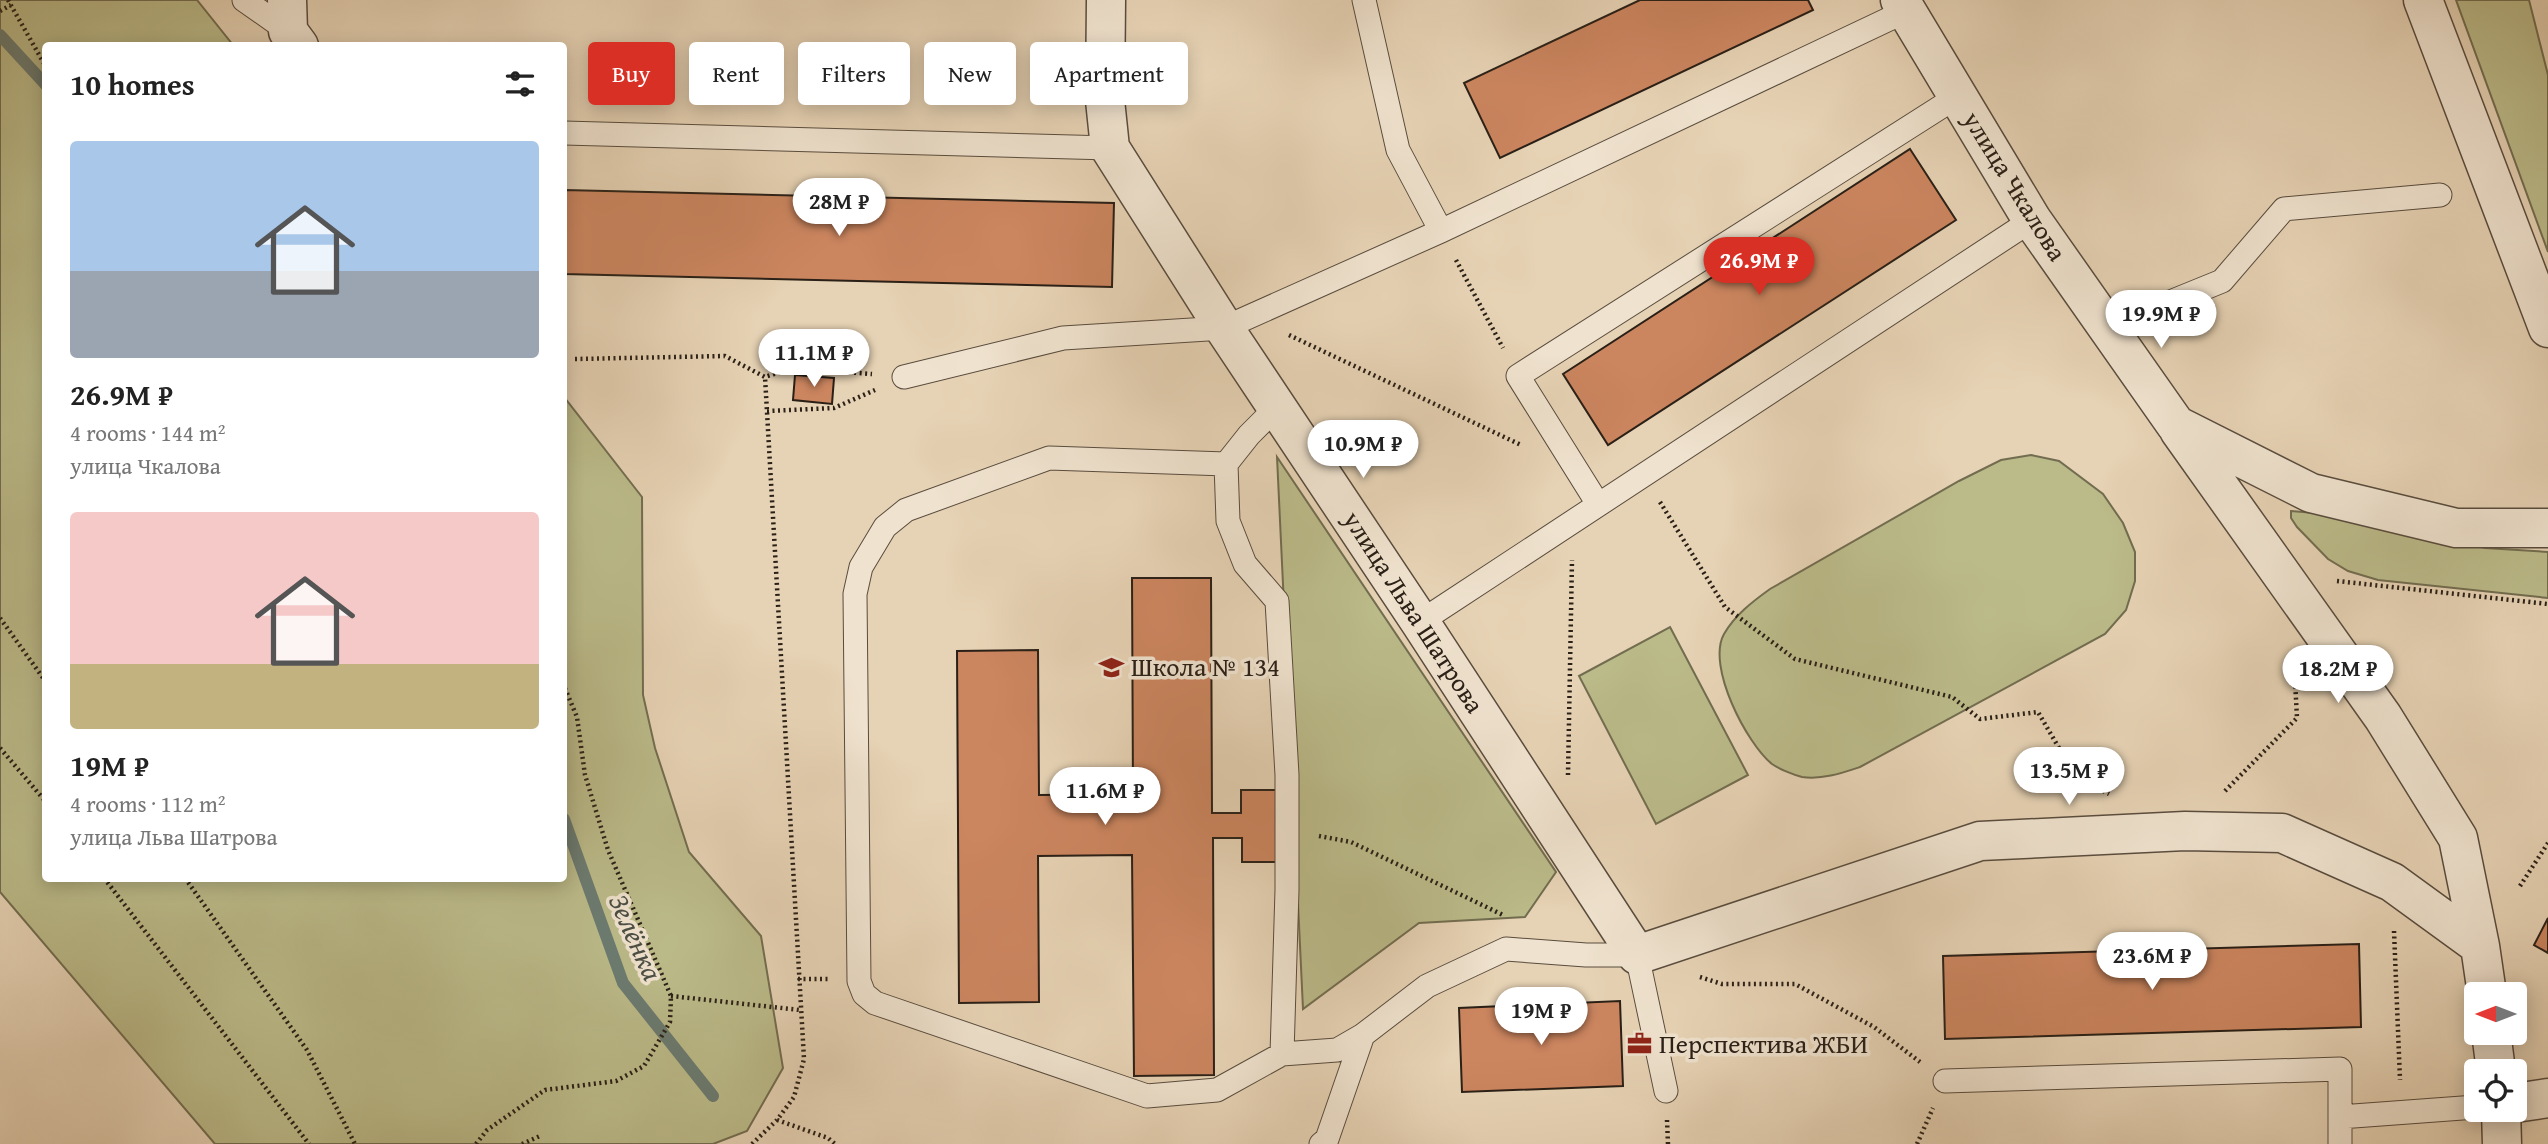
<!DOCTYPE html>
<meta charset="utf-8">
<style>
:root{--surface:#fff;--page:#f2f2f2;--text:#222;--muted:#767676;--accent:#d93025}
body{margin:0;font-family:"Gentium Book Plus",serif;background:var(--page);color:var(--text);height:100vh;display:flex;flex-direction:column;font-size:26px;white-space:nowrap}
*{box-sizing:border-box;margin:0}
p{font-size:23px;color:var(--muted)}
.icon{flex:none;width:38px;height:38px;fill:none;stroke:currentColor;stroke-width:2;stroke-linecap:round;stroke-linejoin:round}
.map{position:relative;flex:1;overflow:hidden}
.panel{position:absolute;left:42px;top:42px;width:525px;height:840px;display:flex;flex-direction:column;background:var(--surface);border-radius:7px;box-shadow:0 4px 18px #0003}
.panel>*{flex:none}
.banner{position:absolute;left:588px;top:42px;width:665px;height:63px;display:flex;gap:14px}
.needle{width:46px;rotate:270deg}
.controls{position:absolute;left:2464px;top:982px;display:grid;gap:14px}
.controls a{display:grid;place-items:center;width:63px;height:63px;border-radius:7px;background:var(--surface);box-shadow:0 4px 18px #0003;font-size:35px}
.price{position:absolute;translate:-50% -60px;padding:0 16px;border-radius:24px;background:#fff;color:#222;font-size:23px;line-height:46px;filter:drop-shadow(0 2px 4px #0008)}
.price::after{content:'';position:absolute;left:50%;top:42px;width:21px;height:16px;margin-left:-10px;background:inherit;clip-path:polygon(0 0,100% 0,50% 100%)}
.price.selected{background:var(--accent);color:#fff}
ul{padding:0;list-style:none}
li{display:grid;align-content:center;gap:14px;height:371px;padding:0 28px}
li span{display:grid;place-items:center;height:217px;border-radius:7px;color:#555}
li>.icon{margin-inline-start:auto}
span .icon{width:126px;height:126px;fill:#fffc;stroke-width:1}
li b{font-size:30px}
h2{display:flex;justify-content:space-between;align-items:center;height:84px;padding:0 28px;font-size:30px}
.pill{padding:0 24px;border-radius:7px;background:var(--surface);box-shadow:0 4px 18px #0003;font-size:24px;line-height:63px}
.pill.selected{background:var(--accent);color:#fff}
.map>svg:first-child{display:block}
.green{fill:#bbba89;stroke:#726d50;stroke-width:2}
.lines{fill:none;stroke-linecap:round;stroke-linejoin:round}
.stream{stroke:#6b7b71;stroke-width:12}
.building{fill:#cb855f;stroke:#2a2017;stroke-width:2}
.service-casing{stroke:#594c3e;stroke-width:25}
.minor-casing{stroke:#594c3e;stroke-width:41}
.path{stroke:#2a2017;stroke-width:4.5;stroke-dasharray:2 3.5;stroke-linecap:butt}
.service{stroke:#efe2ce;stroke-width:23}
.minor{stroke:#efe2ce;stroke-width:38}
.labels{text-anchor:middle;stroke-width:7;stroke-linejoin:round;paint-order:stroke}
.street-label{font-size:26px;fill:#2a2017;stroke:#efe2ce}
.poi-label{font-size:26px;fill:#2a2017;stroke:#efe2ce;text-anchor:start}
.water-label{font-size:28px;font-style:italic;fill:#4a4e44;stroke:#efe2ce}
</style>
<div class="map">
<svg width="2548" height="1144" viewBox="0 0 2548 1144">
<rect width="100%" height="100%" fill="#e6d2b4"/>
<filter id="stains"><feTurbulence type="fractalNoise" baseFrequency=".00286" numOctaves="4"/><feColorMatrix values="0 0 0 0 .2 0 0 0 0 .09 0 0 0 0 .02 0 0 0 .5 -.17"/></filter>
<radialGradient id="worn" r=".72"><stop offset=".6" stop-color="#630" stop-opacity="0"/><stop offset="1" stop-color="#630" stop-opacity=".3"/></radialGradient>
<path class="green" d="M0,0H197L233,45L46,46V878H564V397L642,497L643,695L655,748L689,852L761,936L783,1068L747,1131L713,1144H215L0,892Z
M2456,0H2529L2548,75V252Z
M2031,455L2059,461L2103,494L2123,523L2135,552V581L2126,610L2105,634L1860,767C1842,773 1822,780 1802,777C1794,775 1779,769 1772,764C1747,744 1706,666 1724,634C1735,615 1752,602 1770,589L1959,481L2001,460Z
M1277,457L1556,872L1525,917L1419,923L1303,1009Z
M2291,511L2315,513L2485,548L2548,552V598L2378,580L2348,571L2328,559L2297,527L2291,518Z
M1670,627L1748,775L1656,824L1579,676Z"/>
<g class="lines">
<path class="stream" d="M0,35L46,85
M564,819L623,983L713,1096"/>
</g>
<path class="building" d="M1640,0H1808L1813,10L1500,158L1464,83Z
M1910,149L1956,220L1608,445L1563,374Z
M564,190L1114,203L1112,287L564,274Z
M795,375L834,378L832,404L793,400Z
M1132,578H1211L1212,813H1241V790H1277V862H1242V838H1213L1214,1075L1134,1076L1132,855L1038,856L1039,1002L959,1003L957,651L1038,650L1039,795L1133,794Z
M2548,918V953L2534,945Z
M2359,944L2361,1027L1945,1039L1943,956Z
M1620,1001L1623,1086L1462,1092L1459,1008Z"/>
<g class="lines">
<defs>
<path id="service" d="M244,0L288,31
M1364,0L1398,150L1441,231
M564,133L1110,148
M2109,327L2222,281L2284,209L2440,195
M904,377L1063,338L1224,328L1441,231L1906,11
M1278,406L1249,435L1226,464L1049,458L906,510L885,527L861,567L855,594L859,981L864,994L875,1003L1147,1096L1217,1090L1282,1054L1337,1050L1363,1035L1427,986L1506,949L1586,955H1637L1666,1091
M1226,464L1228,521L1245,564L1277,601L1287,775V890L1282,1054
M1598,504L1518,376L1958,96
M1420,622L2032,220
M1945,1081L2340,1069V1144
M2340,1117L2476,1107
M1321,1144L1327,1139L1363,1035"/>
<path id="minor" d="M287,0L288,31L299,46
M1106,0L1105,100L1110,148L1224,328L1420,622L1637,955L1980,841L2185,831L2282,833L2392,882L2480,946
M1900,0L2032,220L2176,425L2311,493L2456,528H2548
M2423,0L2548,328
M2179,430L2383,717L2458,838L2480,946L2487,994
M2491,1032L2496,1071
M2515,1103L2548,1098
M2501,1110L2502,1144"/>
</defs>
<use href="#service" class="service-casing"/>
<use href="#minor" class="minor-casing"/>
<path class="path" d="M8,0L46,67
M0,11L11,5
M1456,260L1503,348
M1289,335L1521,445
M575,359L725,356L765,377L792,368L872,374
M767,411L834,408L875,390
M1660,502L1725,607L1795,659L1952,697L1980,719L2038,712L2076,777L2109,794
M2337,581L2548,604
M0,618L46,682
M0,748L46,802
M1568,775L1572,560
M2225,791L2297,718L2294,661
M1319,836L1351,842L1503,915
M104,878L309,1144
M185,878L307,1050L355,1144
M2520,886L2548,843
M2394,931L2400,1080
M1700,977L1722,984H1795L1874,1027L1920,1062
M798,979H829
M671,996L800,1010
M777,1120L828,1138L835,1144
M1667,1120L1668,1144
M476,1144L487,1130L545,1090L616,1081L644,1066L670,1022L671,996L608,850L585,775L577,717L564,686
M522,1144L540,1136
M752,1144L777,1120L794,1097L804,1059L765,377
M1917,1144L1933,1108"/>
<use href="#service" class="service"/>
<use href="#minor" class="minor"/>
</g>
<defs>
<symbol id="school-bare" viewBox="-9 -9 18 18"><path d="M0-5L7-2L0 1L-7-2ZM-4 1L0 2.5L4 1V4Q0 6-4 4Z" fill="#8f2418" stroke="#efe2ce" stroke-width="2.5" paint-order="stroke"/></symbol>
<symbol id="office-bare" viewBox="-9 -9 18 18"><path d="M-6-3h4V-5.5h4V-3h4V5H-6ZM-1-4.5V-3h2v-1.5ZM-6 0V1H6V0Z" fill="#8f2418" stroke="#efe2ce" stroke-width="2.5" paint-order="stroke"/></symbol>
</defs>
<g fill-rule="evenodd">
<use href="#school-bare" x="1094" y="650" width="35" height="35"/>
<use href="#office-bare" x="1622" y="1026" width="35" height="35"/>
</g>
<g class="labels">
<g class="street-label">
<text transform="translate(2015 186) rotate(58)" y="9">улица Чкалова</text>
<text transform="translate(1414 612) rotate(57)" y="9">улица Льва Шатрова</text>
</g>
<g class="poi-label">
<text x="1131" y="676">Школа № 134</text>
<text x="1659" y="1053">Перспектива ЖБИ</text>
</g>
<g class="water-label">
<text transform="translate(636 937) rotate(66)" y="10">Зелёнка</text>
</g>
</g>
<rect width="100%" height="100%" filter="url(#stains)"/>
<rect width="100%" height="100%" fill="url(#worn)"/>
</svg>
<div class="controls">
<a><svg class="needle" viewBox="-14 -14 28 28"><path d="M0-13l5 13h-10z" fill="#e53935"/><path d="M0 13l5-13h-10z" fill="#767676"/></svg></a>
<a><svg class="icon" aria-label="locate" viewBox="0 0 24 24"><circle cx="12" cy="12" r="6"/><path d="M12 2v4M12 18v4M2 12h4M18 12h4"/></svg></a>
</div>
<b class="price" style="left:839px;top:238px">28M ₽</b>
<b class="price selected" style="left:1759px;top:297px">26.9M ₽</b>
<b class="price" style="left:2161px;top:350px">19.9M ₽</b>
<b class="price" style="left:814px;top:389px">11.1M ₽</b>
<b class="price" style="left:1363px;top:480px">10.9M ₽</b>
<b class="price" style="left:2338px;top:705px">18.2M ₽</b>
<b class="price" style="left:2069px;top:807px">13.5M ₽</b>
<b class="price" style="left:1105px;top:827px">11.6M ₽</b>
<b class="price" style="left:2152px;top:992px">23.6M ₽</b>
<b class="price" style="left:1541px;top:1047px">19M ₽</b>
<div class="banner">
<a class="pill selected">Buy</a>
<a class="pill">Rent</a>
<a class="pill">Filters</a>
<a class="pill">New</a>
<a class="pill">Apartment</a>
</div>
<section class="panel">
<h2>10 homes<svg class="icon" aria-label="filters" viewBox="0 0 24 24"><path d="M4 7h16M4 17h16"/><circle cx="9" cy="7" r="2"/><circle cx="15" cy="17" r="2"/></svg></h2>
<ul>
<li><span style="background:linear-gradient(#a9c7e8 60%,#9aa5b1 0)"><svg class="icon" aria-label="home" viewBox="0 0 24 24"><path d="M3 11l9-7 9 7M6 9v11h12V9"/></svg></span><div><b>26.9M ₽</b><p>4 rooms · 144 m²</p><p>улица Чкалова</p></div></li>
<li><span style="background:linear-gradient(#f6c9c9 70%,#c2b280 0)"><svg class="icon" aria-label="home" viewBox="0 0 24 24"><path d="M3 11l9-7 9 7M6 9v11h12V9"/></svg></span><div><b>19M ₽</b><p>4 rooms · 112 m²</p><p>улица Льва Шатрова</p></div></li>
</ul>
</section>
</div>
